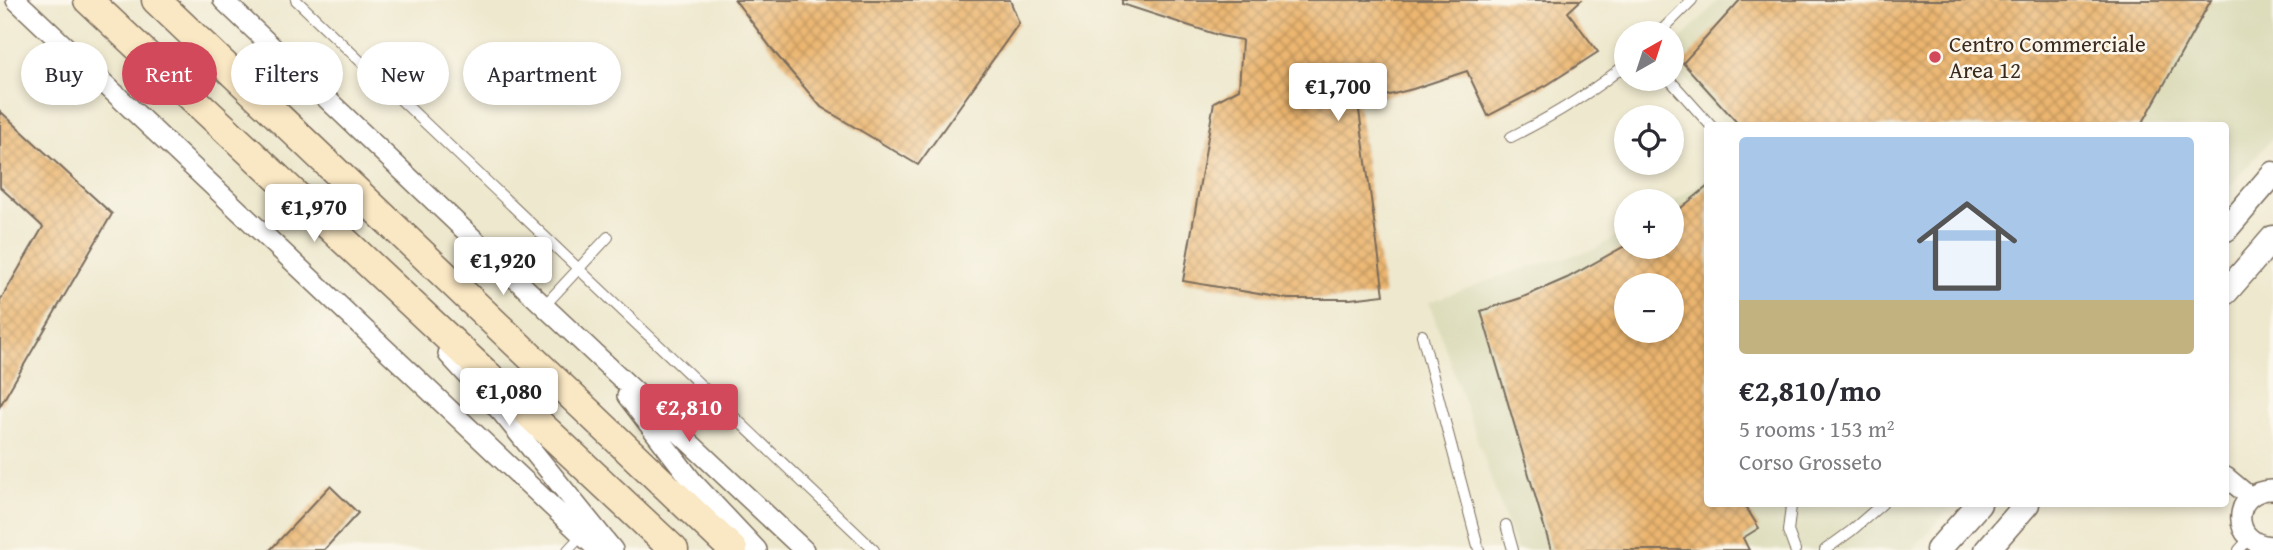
<!DOCTYPE html>
<meta charset="utf-8">
<style>
:root{--surface:#fff;--page:#f2f2f3;--text:#2b2b33;--muted:#7c7c81;--line:#e1e1e2;--accent:#d1495b}
body{margin:0;font-family:"Gentium Book Plus",serif;background:var(--page);color:var(--text);height:100vh;display:flex;flex-direction:column;font-size:26px;white-space:nowrap}
*{box-sizing:border-box;margin:0}
p{font-size:23px;color:var(--muted)}
.icon{flex:none;width:38px;height:38px;fill:none;stroke:currentColor;stroke-width:2;stroke-linecap:round;stroke-linejoin:round}
.map{position:relative;flex:1;overflow:hidden}
.sheet{position:absolute;left:1704px;top:122px;width:525px;height:385px;display:flex;flex-direction:column;background:var(--surface);border-radius:7px;box-shadow:0 4px 10px #0003}
.sheet>*{flex:none}
.guide{position:absolute;left:21px;top:42px;width:665px;height:63px;display:flex;gap:14px}
.needle{width:46px;rotate:39deg}
.buttons{position:absolute;left:1614px;top:21px;display:grid;gap:14px}
.buttons a{display:grid;place-items:center;width:70px;height:70px;border-radius:50%;background:var(--surface);box-shadow:0 4px 10px #0003;font-size:35px}
.price{position:absolute;translate:-50% -60px;padding:0 16px;border-radius:7px;background:#fff;color:#222;font-size:23px;line-height:46px;filter:drop-shadow(0 2px 4px #0008)}
.price::after{content:'';position:absolute;left:50%;top:42px;width:21px;height:16px;margin-left:-10px;background:inherit;clip-path:polygon(0 0,100% 0,50% 100%)}
.price.active{background:var(--accent);color:#fff}
ul{padding:0;list-style:none}
li{display:grid;align-content:center;gap:14px;height:371px;padding:0 35px}
li+li{border-top:2px solid var(--line)}
li span{display:grid;place-items:center;height:217px;border-radius:7px;color:#555}
li>.icon{margin-inline-start:auto}
span .icon{width:126px;height:126px;fill:#fffc;stroke-width:1}
li b{font-size:30px}
.pill{padding:0 24px;border-radius:32px;background:var(--surface);box-shadow:0 4px 10px #0003;font-size:24px;line-height:63px}
.pill.active{background:var(--accent);color:#fff}
.map>svg:first-child{display:block}
.built{fill:#ddddbc;fill-rule:evenodd}
.building{fill:url(#building-cross-hatch);fill-rule:evenodd}
.lines{fill:none;stroke-linecap:round;stroke-linejoin:round}
.service-casing{stroke:#7a6c5c;stroke-width:12}
.minor-casing{stroke:#7a6c5c;stroke-width:22}
.tertiary-casing{stroke:#7a6c5c;stroke-width:27}
.secondary-casing{stroke:#7a6c5c;stroke-width:31}
.service{stroke:#fff;stroke-width:10}
.minor{stroke:#fff;stroke-width:19}
.tertiary{stroke:#fff;stroke-width:24}
.secondary{stroke:#fae7c3;stroke-width:28}
.poi-dot{fill:#d1495b;stroke:#fbf7ec;stroke-width:2.5}
.labels{text-anchor:middle;stroke-width:5;stroke-linejoin:round;paint-order:stroke}
.poi-label{font-size:23px;fill:#3b2a1e;stroke:#fbf7ec;text-anchor:start}
</style>
<div class="map">
<svg width="2273" height="550" viewBox="0 0 2273 550">
<defs>
<pattern id="building-cross-hatch" width="8" height="8" patternUnits="userSpaceOnUse" patternTransform="scale(1.75)"><rect width="8" height="8" fill="#ecb66f"/><path d="M0 0l8 8M0 8l8-8" fill="none" stroke="#c0945b"/></pattern>
</defs>
<rect width="100%" height="100%" fill="#fbf7ec"/>
<filter id="ink" filterUnits="userSpaceOnUse"><feTurbulence type="fractalNoise" baseFrequency=".0143" numOctaves="2"/><feDisplacementMap in="SourceGraphic" scale="14" xChannelSelector="R" yChannelSelector="G"/><feConvolveMatrix kernelMatrix="1 2 1 2 8 2 1 2 1" color-interpolation-filters="sRGB"/></filter>
<filter id="wash" filterUnits="userSpaceOnUse"><feTurbulence type="fractalNoise" baseFrequency=".00686" numOctaves="4" result="noise"/><feDisplacementMap in="SourceGraphic" scale="28" xChannelSelector="R" yChannelSelector="G"/><feGaussianBlur stdDeviation="1.57" result="paint"/><feColorMatrix in="noise" values="0 0 0 0 0 0 0 0 0 0 0 0 0 0 0 0 0 1.4 0 .05"/><feComposite in="paint" operator="in"/></filter>
<g filter="url(#wash)">
<rect width="100%" height="100%" fill="#eee8ce"/>
<path class="built" d="M1719,0H2273V137L2226,191V126H1727L1671,61V49Z
M1708,179V504H1953L1913,550H1516L1429,302L1504,275L1595,249L1626,230V247H1671V202ZM1626,285H1671V331H1626Z"/>
<g id="blocks">
<path class="building" d="M735,0H1010L1019,23L918,165L821,107L775,53Z
M1122,0H1581L1568,12L1598,52L1547,85L1488,116L1467,71L1413,89L1358,103L1384,295L1350,299H1288L1183,281L1214,102L1239,89L1242,40L1221,36L1122,4Z
M1740,0H2211L2141,126H1740L1683,63Z
M0,111L112,214L0,406V301L43,227L0,187Z
M1708,186V504H1744L1759,528L1743,538L1749,550H1551L1481,311L1521,298L1567,278L1623,247H1671V216ZM1626,285H1671V331H1626Z
M330,486L358,513L324,550H270Z"/>
</g>
</g>
<g filter="url(#ink)">
<use href="#blocks" fill-opacity="0" stroke="#7a6c5c" stroke-width="2"/>
<g class="lines">
<defs>
<path id="service" d="M296,0L874,550
M1659,33L1692,0
M1669,79L1711,126
M1511,137C1553,116 1590,94 1626,64
M544,306L608,237
M1422,335L1479,550
M1793,504L1791,506L1788,531L1795,550
M1506,525L1513,550
M568,550L582,535
M1825,550L1851,531L1882,504
M2239,550L2249,539"/>
<path id="minor" d="M16,0L598,550
M223,0L544,306L804,550
M448,354L502,413L613,550
M627,396L693,482L757,550
M2226,477L2250,497
M2273,490C2230,489 2230,546 2273,546"/>
<path id="tertiary" d="M2226,229L2273,174
M2226,292L2273,238
M1938,550L1979,504
M1987,550L2027,504"/>
<path id="secondary" d="M88,0L674,550
M156,0L733,550"/>
</defs>
<use href="#service" class="service-casing"/>
<use href="#minor" class="minor-casing"/>
<use href="#tertiary" class="tertiary-casing"/>
<use href="#secondary" class="secondary-casing"/>
<use href="#service" class="service"/>
<use href="#minor" class="minor"/>
<use href="#tertiary" class="tertiary"/>
<use href="#secondary" class="secondary"/>
</g>
</g>
<circle class="poi-dot" cx="1935" cy="57" r="7"/>
<g class="labels">
<g class="poi-label">
<text x="1949" y="52">Centro Commerciale<tspan x="1949" dy="26">Area 12</tspan></text>
</g>
</g>
</svg>
<div class="buttons">
<a><svg class="needle" viewBox="-14 -14 28 28"><path d="M0-13l5 13h-10z" fill="#e53935"/><path d="M0 13l5-13h-10z" fill="#7c7c81"/></svg></a>
<a><svg class="icon" aria-label="locate" viewBox="0 0 24 24"><circle cx="12" cy="12" r="6"/><path d="M12 2v4M12 18v4M2 12h4M18 12h4"/></svg></a>
<a>+</a>
<a>−</a>
</div>
<b class="price" style="left:1338px;top:123px">€1,700</b>
<b class="price" style="left:314px;top:244px">€1,970</b>
<b class="price" style="left:503px;top:297px">€1,920</b>
<b class="price" style="left:509px;top:428px">€1,080</b>
<b class="price active" style="left:689px;top:444px">€2,810</b>
<div class="guide">
<a class="pill">Buy</a>
<a class="pill active">Rent</a>
<a class="pill">Filters</a>
<a class="pill">New</a>
<a class="pill">Apartment</a>
</div>
<section class="sheet">
<ul>
<li><span style="background:linear-gradient(#a9c7e8 75%,#c2b280 0)"><svg class="icon" aria-label="home" viewBox="0 0 24 24"><path d="M3 11l9-7 9 7M6 9v11h12V9"/></svg></span><div><b>€2,810/mo</b><p>5 rooms · 153 m²</p><p>Corso Grosseto</p></div></li>
</ul>
</section>
</div>
